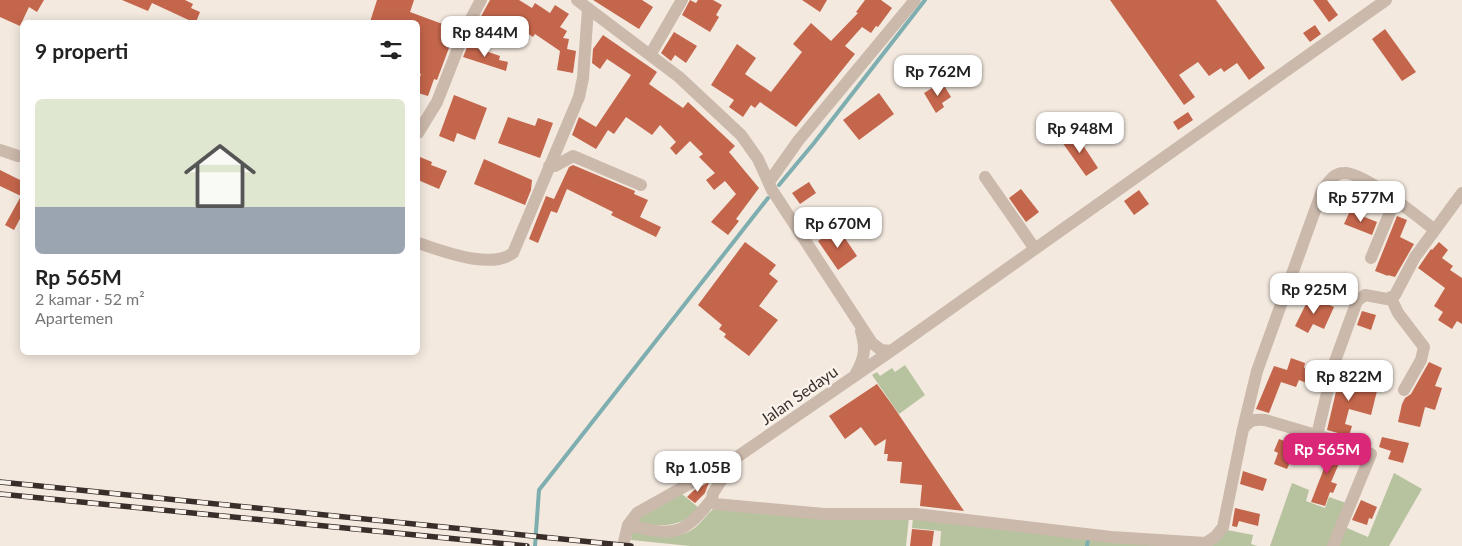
<!DOCTYPE html>
<html lang="id">
<meta charset="utf-8">
<style>
:root{--surface:#fff;--page:#f6f6f6;--text:#222;--muted:#767676;--accent:#db2777}
body{margin:0;font-family:Lato,sans-serif;background:var(--page);color:var(--text);height:100vh;display:flex;flex-direction:column;font-size:19px;white-space:nowrap}
*{box-sizing:border-box;margin:0}
p{font-size:16px;color:var(--muted)}
.icon{flex:none;width:28px;height:28px;fill:none;stroke:currentColor;stroke-width:2;stroke-linecap:round;stroke-linejoin:round}
.map{position:relative;flex:1;overflow:hidden}
.details{position:absolute;left:20px;top:20px;width:400px;height:335px;display:flex;flex-direction:column;background:var(--surface);border-radius:8px;box-shadow:0 2px 12px #0003}
.details>*{flex:none}
.price{position:absolute;translate:-50% -42px;padding:0 11px;border-radius:10px;background:#fff;color:#222;font-size:16px;line-height:32px;filter:drop-shadow(0 1px 2px #0008)}
.price::after{content:'';position:absolute;left:50%;top:30px;width:15px;height:11px;margin-left:-8px;background:inherit;clip-path:polygon(0 0,100% 0,50% 100%)}
.price.active{background:var(--accent);color:#fff}
ul{padding:0;list-style:none}
li{display:grid;align-content:center;gap:10px;height:265px;padding:0 15px}
li span{display:grid;place-items:center;height:155px;border-radius:8px;color:#555}
li>.icon{margin-inline-start:auto}
span .icon{width:90px;height:90px;fill:#fffc;stroke-width:1}
li b{font-size:21px}
h2{display:flex;justify-content:space-between;align-items:center;height:60px;padding:0 15px;font-size:21px}
.map>svg:first-child{display:block}
.green{fill:#b7c29f}
.lines{fill:none;stroke-linecap:round;stroke-linejoin:round}
.stream{stroke:#7eaeaf;stroke-width:4}
.building{fill:#c4664b}
.minor{stroke:#cbb9ab;stroke-width:12}
.rail-casing{stroke:#392e2a;stroke-width:5.5}
.rail{stroke:#faf3eb;stroke-width:4;stroke-dasharray:11;stroke-linecap:butt}
.labels{text-anchor:middle;stroke-width:5;stroke-linejoin:round;paint-order:stroke}
.street-label{font-size:16px;fill:#392e2a;stroke:#faf3eb}
</style>
<div class="map">
<svg width="1462" height="546" viewBox="0 0 1462 546">
<rect width="100%" height="100%" fill="#f3e9df"/>
<path class="green" d="M905,365L925,395L899,414L872,375L877,372L880,376L892,368L895,372Z
M1394,473L1422,489L1389,546H1270L1292,483L1309,490L1306,501L1325,508L1329,497L1349,504L1340,525L1368,537Z
M682,494L699,508C679,529 664,526 637,523L639,518Z
M716,507L909,517L906,546H690L631,540L632,532C652,534 677,541 693,529C702,523 707,513 716,507Z
M913,517L1181,546H940L941,531L912,528Z
M1227,530L1253,535L1251,544L1257,546H1211L1219,541Z"/>
<g class="lines">
<path class="stream" d="M779,185L814,143L925,0
M535,546L539,490L768,198
M1087,546L1088,540"/>
</g>
<path class="building" d="M0,0H44L37,12L29,7L20,26L0,17Z
M122,0H185L193,4L191,8L200,12L196,22H193L152,3L148,11Z
M377,0H414L410,12L456,29L437,80L434,79L428,96L418,93V82L421,74L418,73V22H370Z
M490,0H519L532,8L535,3L550,13L555,5L569,14L560,27L567,31L563,38L569,39L567,49L576,51L573,73L557,70L560,51L535,34L533,37L518,27L513,36L499,27L497,31L479,20Z
M593,0H642L653,7L639,29Z
M690,0L696,3L698,0H713L722,5L716,15L719,17L710,32L682,15Z
M802,0H827L820,12Z
M865,0H881L892,8L878,27L876,26L871,33L862,27L845,46L855,54L796,127L760,102L755,108L751,105L743,117L729,107L734,100L711,85L737,44L756,58L745,74L771,92L802,52L793,44L811,23L831,41L858,13L856,12Z
M1110,0H1216L1265,68L1249,80L1237,63L1224,72L1221,68L1209,76L1198,62L1179,75L1195,97L1184,105Z
M1313,0H1327L1338,15L1329,22Z
M1315,25L1321,34L1310,42L1303,33Z
M1385,29L1416,72L1402,81L1372,39Z
M674,32L697,46L686,63L675,55L671,61L661,53Z
M603,35L657,72L649,84L683,108L688,102L735,146L729,152L759,188L736,219L739,221L728,235L711,222L736,194L725,181L714,190L706,180L715,173L699,157L703,154L690,141L676,155L670,148L676,142L660,125L652,135L626,117L614,134L608,130L596,149L572,135L579,117L596,127L631,75L607,59L600,69L592,63L593,49Z
M468,45L500,56L499,60L508,62L506,71L463,57Z
M942,82L951,97L942,103L944,107L936,113L924,93Z
M879,93L894,114L859,140L843,120Z
M454,95L487,108L475,140L457,133L454,142L439,136Z
M1188,112L1193,120L1178,130L1173,122Z
M508,117L535,126L538,118L553,123L540,158L498,143Z
M1075,133L1098,168L1086,176L1062,142Z
M420,157L432,162L431,165L447,171L439,189L418,180V163Z
M484,159L532,180L531,190L525,205L474,184Z
M573,165L635,191L634,194L648,200L640,217L661,227L656,237L611,215L613,212L567,189L557,213L551,211L538,243L529,239L546,196L554,199L569,167Z
M0,170L22,181V215L14,230L5,225L21,196L0,186Z
M809,182L816,193L800,204L792,193Z
M1021,189L1039,212L1026,222L1009,198Z
M1139,190L1149,204L1134,215L1124,201Z
M1350,211L1377,222L1372,235L1344,224Z
M1397,216L1407,220L1400,237L1414,244L1395,277L1388,275V276L1375,271Z
M838,228L857,256L838,270L818,241Z
M745,242L776,265L769,274L778,281L759,306L778,320L749,356L724,337L726,334L719,329L722,325L698,305Z
M1439,242L1448,250L1442,258L1453,266L1450,270L1462,278V324L1457,321L1452,329L1438,320L1443,312L1434,306L1445,288L1418,268L1431,249L1432,250Z
M1310,296L1334,307L1324,329L1313,324L1308,333L1295,326Z
M1362,311L1376,315L1371,330L1357,325Z
M1291,358L1305,363L1304,368L1314,372L1309,384L1299,380L1296,387L1281,382L1269,413L1256,409L1274,366L1287,370Z
M1429,362L1442,368L1435,386L1442,388L1435,410L1425,407L1420,427L1398,422L1402,404L1405,398L1411,394Z
M1342,366L1357,369L1353,386L1377,391L1371,415L1349,409L1345,424L1352,426L1349,436L1327,430Z
M877,384L893,406L964,511L920,506L922,485L900,483L902,462L887,461L888,454H884L886,439L875,446L861,427L845,439L829,416Z
M1382,437L1409,443L1403,463L1388,459L1391,451L1379,447Z
M1279,439L1312,451L1307,463L1292,458L1287,469L1274,464L1278,453L1274,451Z
M1320,445L1344,452L1331,482L1337,484L1333,493L1330,492L1325,506L1311,502L1328,458L1317,454Z
M1243,471L1267,479L1263,491L1240,484Z
M709,482L705,493L695,503L687,497L693,491Z
M1361,500L1377,507L1372,519L1369,518L1367,525L1352,520Z
M1235,508L1260,514L1258,526L1239,521L1237,527L1232,526Z
M912,529L934,531L932,546H910Z"/>
<g class="lines">
<path class="minor" d="M577,0L679,77L741,135L758,159L772,190L872,343L881,350L891,351
M650,55L682,0
M418,133L437,102L466,28L481,0
M0,150L18,156
M549,166H555L573,156L641,185
M985,177L1035,249
M769,182L798,141L915,0
M418,243C443,251 490,270 513,253L579,97L583,78L588,9
M1371,258L1395,200
M1391,298L1398,313L1424,347L1421,360L1404,390
M856,373C865,358 866,348 861,331
M1243,429L1257,371L1322,191C1328,183 1333,173 1344,173C1364,172 1418,217 1435,230
M1317,435L1334,364L1357,301L1365,295L1387,299L1395,295L1415,257L1462,193
M735,460L713,493L712,499L715,504L824,514H916L1111,537L1206,543L1216,536L1223,527L1243,429C1250,420 1254,419 1265,420L1350,445L1371,454L1333,546
M628,525C674,536 682,537 712,499
M623,546L628,525L637,513L737,457L891,351L1386,0"/>
<defs>
<path id="rail" d="M0,482L631,546
M0,494L527,546"/>
</defs>
<use href="#rail" class="rail-casing"/>
<use href="#rail" class="rail"/>
</g>
<g class="labels">
<g class="street-label">
<text transform="translate(799 395) rotate(-35)" y="6">Jalan Sedayu</text>
</g>
</g>
</svg>
<b class="price" style="left:485px;top:58px">Rp 844M</b>
<b class="price" style="left:938px;top:97px">Rp 762M</b>
<b class="price" style="left:1080px;top:154px">Rp 948M</b>
<b class="price" style="left:1361px;top:223px">Rp 577M</b>
<b class="price" style="left:838px;top:249px">Rp 670M</b>
<b class="price" style="left:1314px;top:315px">Rp 925M</b>
<b class="price" style="left:1349px;top:402px">Rp 822M</b>
<b class="price active" style="left:1327px;top:475px">Rp 565M</b>
<b class="price" style="left:698px;top:493px">Rp 1.05B</b>
<section class="details">
<h2>9 properti<svg class="icon" aria-label="filters" viewBox="0 0 24 24"><path d="M4 7h16M4 17h16"/><circle cx="9" cy="7" r="2"/><circle cx="15" cy="17" r="2"/></svg></h2>
<ul>
<li><span style="background:linear-gradient(#dfe7d0 70%,#9aa5b1 0)"><svg class="icon" aria-label="home" viewBox="0 0 24 24"><path d="M3 11l9-7 9 7M6 9v11h12V9"/></svg></span><div><b>Rp 565M</b><p>2 kamar · 52 m²</p><p>Apartemen</p></div></li>
</ul>
</section>
</div>
